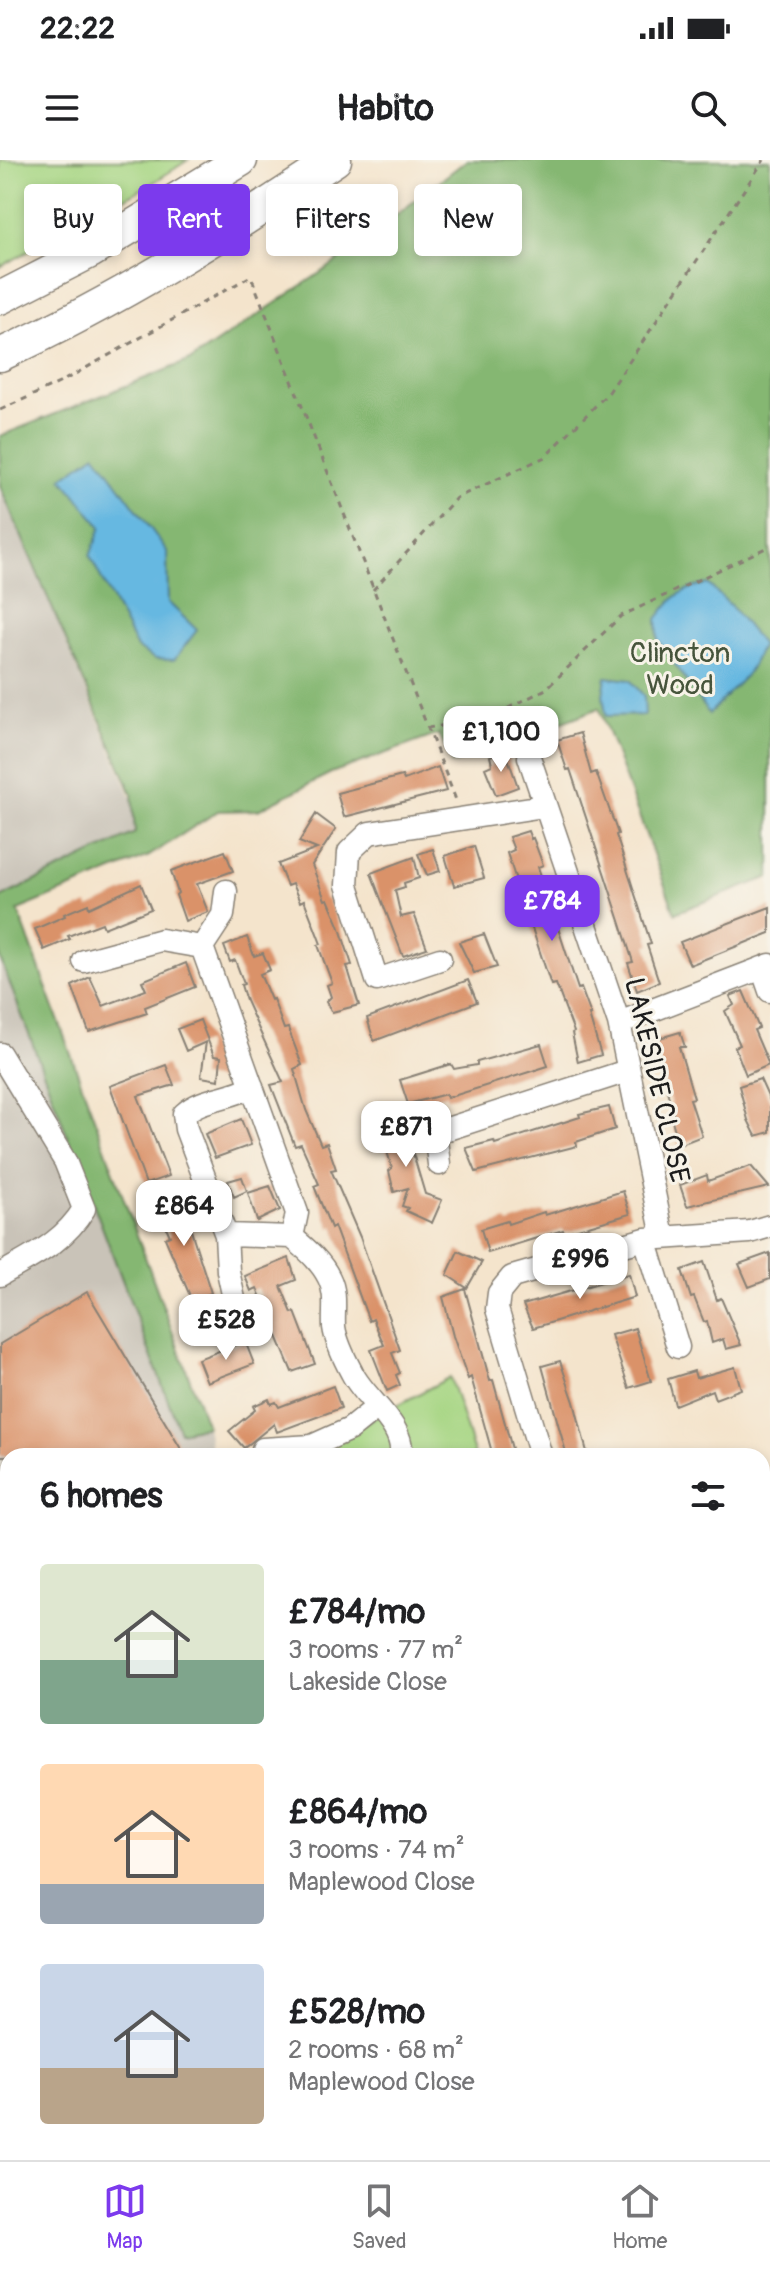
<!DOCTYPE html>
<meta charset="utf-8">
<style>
:root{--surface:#fff;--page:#f2f2f2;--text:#202124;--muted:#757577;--line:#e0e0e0;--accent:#7c3aed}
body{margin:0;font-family:Pangolin,sans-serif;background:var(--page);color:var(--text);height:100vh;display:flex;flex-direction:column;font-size:30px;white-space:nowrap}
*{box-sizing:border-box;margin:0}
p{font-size:26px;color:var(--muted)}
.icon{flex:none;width:44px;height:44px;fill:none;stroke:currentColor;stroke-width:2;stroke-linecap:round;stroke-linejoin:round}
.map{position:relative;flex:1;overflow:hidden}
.drawer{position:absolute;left:0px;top:1288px;width:770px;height:712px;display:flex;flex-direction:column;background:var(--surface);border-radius:24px 24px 0 0;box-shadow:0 4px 12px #0003}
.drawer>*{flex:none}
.hud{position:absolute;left:24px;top:24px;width:722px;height:72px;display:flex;gap:16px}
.price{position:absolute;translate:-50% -68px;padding:0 18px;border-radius:16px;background:#fff;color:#222;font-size:26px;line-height:52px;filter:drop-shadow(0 2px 4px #0008)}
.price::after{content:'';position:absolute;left:50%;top:48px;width:24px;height:18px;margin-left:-12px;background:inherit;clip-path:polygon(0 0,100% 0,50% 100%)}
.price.on{background:var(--accent);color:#fff}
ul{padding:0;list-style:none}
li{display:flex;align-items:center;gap:24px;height:200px;padding:0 40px}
li span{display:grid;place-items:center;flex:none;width:224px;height:160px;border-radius:8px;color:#555}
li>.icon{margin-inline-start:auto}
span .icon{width:96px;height:96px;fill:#fffc;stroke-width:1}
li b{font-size:34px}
h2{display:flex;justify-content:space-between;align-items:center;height:96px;padding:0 40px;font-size:34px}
.chip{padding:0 28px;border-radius:8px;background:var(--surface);box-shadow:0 4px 12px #0003;font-size:28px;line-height:72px}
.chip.on{background:var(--accent);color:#fff}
.status{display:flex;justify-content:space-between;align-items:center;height:56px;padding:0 40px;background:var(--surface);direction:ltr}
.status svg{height:22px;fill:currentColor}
header{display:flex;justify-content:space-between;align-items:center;height:104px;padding:0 40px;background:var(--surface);font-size:36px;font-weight:700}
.tab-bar{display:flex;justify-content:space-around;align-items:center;height:112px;border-top:2px solid var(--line);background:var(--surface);font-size:22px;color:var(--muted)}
.tab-bar a{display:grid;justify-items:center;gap:4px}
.tab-bar .on{color:var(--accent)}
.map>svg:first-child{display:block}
.built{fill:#e8d9ba}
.industrial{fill:#c9c3b8}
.green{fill:#a7d684;stroke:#627950;stroke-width:2}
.forest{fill:#85b772;stroke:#506a47;stroke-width:2}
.water{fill:#66b8e1;stroke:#416a7e;stroke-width:2}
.building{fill:#da9269}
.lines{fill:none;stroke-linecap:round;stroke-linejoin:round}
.minor-casing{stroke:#888074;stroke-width:25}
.highway-casing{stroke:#888074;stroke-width:35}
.path{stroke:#888074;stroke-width:3;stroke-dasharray:6 6;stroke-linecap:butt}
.minor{stroke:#fff;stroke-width:22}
.highway{stroke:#fff;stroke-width:32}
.labels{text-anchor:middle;stroke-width:6;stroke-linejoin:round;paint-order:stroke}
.park-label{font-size:28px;fill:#46543b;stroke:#f7f3e8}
.street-label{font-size:28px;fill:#1c1c1c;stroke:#f7f3e8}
</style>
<div class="status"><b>22:22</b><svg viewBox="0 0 49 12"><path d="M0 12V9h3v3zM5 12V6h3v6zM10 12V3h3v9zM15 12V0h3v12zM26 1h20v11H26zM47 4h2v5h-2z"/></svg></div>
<header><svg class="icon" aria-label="menu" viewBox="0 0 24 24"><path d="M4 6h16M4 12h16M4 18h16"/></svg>Habito<svg class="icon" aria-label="search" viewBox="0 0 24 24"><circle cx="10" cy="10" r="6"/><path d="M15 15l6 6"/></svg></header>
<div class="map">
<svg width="770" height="2000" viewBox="0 0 770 2000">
<rect width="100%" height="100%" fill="#f7f3e8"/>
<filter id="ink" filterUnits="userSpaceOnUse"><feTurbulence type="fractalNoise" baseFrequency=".0125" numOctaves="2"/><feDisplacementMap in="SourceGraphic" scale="16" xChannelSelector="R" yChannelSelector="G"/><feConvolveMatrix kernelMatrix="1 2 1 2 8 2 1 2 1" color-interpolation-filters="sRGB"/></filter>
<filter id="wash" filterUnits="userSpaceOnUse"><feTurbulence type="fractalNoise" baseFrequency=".006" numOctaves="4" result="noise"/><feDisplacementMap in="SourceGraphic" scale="32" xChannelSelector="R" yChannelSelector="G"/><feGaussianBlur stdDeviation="1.8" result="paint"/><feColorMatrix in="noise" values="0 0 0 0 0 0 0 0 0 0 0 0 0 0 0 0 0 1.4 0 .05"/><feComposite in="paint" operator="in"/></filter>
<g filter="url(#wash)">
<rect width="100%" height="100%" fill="#f4e4cc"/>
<path class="built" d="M770,1823V2000H483L496,1992H762V1828Z"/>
<path class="industrial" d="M0,326L132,640L135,673L0,738Z
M0,798L180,1271L207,1266L212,1296H8V1408L0,1412Z
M0,1429L8,1450V1579L0,1583Z"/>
<path class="green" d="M0,0H188L151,24L0,107Z
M450,1217L475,1296H302Z
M8,1590V1658L0,1663V1595Z"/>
<path class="forest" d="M467,0H770V717L675,753L599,548L452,604L439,574L331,613L258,650L218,651L149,696L18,750L207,1266L180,1272L0,798V738L135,673L132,634L0,326V276L191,200L332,105Z"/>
<path class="water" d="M96,294L167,391L168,442L197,470L174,500L155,499L137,488L90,396L101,367L62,318Z
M708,424L731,446L762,485L749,512L709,554L658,480L657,459C674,436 680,429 708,424Z
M606,517L630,520L644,536L645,555L606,556L603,535Z"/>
<g id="blocks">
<path class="building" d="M580,573L591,614L596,612L618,674L616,675L651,784L647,785L659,822L637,831L628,803L633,802L621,764L570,609L567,610L557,580Z
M505,590L518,627L496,635L485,608L492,605L490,596Z
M438,607L446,631L344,657L337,633L402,616L404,620Z
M316,654L336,669L312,705L325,740L328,739L339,765L352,805L347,806L359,845L332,852L326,842L331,837L327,825L332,823L318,785L321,784L304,740L300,742L292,724L287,726L278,704L317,689L299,682Z
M528,671L531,679L533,678L543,705L538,707L578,829L581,828L591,855H589L601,895L578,902L572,873L574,872L556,824L551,825L507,693L514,690L509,677Z
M474,686L484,718L454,726L445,696Z
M433,689L440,711L427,715L418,694Z
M225,691L233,711L197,724L208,752L185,761L176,735L178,733L171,711Z
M414,697L419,718L404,723L405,727L395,730L401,757L414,754L427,788L403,796L371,713Z
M141,724L151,749L104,768L102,763L68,776L70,779L44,790L35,769L65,756L64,754L88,744L89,748Z
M770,747V773L690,805L680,782Z
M484,774L497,807L474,813L459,782Z
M247,777L254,796L263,793L270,810L260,814L271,840L273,839L284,869L288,868L302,905L294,909L306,950L321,985L327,983L336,1009L331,1010L360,1077L400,1190L392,1193L400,1213L396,1215L400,1225L387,1231L371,1190L384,1185L373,1159L369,1161L334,1066L331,1068L314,1026L319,1024L301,984L295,986L271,925L283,922L246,841L241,825L244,824L235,800L230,802L224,786Z
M186,803L195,827L145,847L147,853L89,872L72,826L90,817L103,846L146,830L142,821Z
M468,820L477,842L374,881L367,858Z
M743,831L759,868L754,870L769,905L746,915L735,887L740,885L725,851L734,845L730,836Z
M200,860L214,896L221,897L219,920L201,917L206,882L186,891L177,869Z
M680,872L685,887H679L694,938L690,939L702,976L679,985L671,957L674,956L653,880Z
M541,884L548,906L447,938L446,934L408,944L400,920L451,904L454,909L477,905V902Z
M166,905L174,925L138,936L169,1016L146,1024L110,926Z
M760,919L770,941V972L756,976L748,960L739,926Z
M609,947L615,969L576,982L577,986L476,1012L466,988L494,981L495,984L580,957L579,954Z
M401,953L425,1034L442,1040L432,1063L406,1051L408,1048L402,1046L408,1028L394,1032L389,1011L392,1008L377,958Z
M241,959L251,985L215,998L205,974Z
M751,1006L769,1027L687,1046L680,1025L707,1015L708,1021Z
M242,1017L247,1031L234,1037L228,1021Z
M270,1026L280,1050L257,1061L248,1033Z
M623,1031L630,1054L564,1073L563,1070L488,1093L481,1069L507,1061L508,1064L544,1052L545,1055Z
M176,1035L178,1040L181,1039L211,1133L206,1135L207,1140L194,1145L165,1078L170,1076L155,1041Z
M458,1091L482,1102L467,1128L447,1115Z
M770,1093V1119L749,1127L739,1104Z
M289,1098L296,1120L281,1126L292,1153L295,1152L315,1204L292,1212L257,1128L251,1131L245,1116Z
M704,1102L717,1140L721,1138L741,1185L726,1189L723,1179L712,1183L707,1161L704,1162L694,1137L691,1138L682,1110Z
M629,1114L635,1137L533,1168L523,1145Z
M465,1129L490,1221L493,1220L514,1296H493L471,1217L468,1219L453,1176L443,1137Z
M87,1132L181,1289L169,1296H0V1184Z
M635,1168L651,1221L629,1228L611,1175Z
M245,1181L254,1204L207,1222L198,1199Z
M560,1201L574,1242L588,1296H567L542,1206Z
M735,1207L741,1229L715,1239L712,1230L675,1245L668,1219L694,1211L696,1218Z
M333,1226L341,1248L277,1272L274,1264L244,1288L229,1271L255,1250L253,1246L269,1239L271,1244L276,1242L279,1247Z"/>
</g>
</g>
<g filter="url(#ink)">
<use href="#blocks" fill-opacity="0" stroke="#888074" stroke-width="2"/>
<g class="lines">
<defs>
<path id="minor" d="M529,597L619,863L663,1077
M202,787L297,1053L292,1077
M202,787L223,755L226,731
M440,799L377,820L347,725L349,692L369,673L544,646
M84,801L161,780L202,787
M762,808L770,831
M619,863L770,805
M0,894L65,1001L84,1049C63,1083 34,1095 0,1115
M252,926C231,939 202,937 184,954L186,969L226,1075L292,1077C306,1089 321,1101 329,1118C337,1134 333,1150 334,1167C336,1182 345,1200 352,1213C366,1241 405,1264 401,1296
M439,1004L435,973L627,911
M226,1075L228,1111L234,1139L233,1152
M645,1079L678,1187
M263,1289L312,1286L350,1269L376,1248
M541,1296L497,1149L499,1133L512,1117L645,1079L750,1072L770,1066
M762,1377L770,1380
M0,1594L8,1590
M762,1653L770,1662
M0,1662L8,1657
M762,1814L770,1809
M762,1978L770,1990
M674,1992L675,2000
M221,2000V1992
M457,2000L470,1992"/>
<path id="highway" d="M0,138L90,92L241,0
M0,195C118,141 227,72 335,0"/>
</defs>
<use href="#minor" class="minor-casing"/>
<use href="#highway" class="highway-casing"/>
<path class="path" d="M0,250L59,223L251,116L456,640
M373,430L456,338L545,297L609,232L764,0
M427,568L487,559L546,529L621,456L770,386
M762,1512L770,1500"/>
<use href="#minor" class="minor"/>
<use href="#highway" class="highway"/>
</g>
</g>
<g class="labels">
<g class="park-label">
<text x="680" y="502">Clincton<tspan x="680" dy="32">Wood</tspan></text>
</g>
<g class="street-label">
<text transform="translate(658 920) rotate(77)" y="10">LAKESIDE CLOSE</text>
</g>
</g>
</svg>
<b class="price" style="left:501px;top:614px">£1,100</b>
<b class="price on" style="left:552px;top:783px">£784</b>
<b class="price" style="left:406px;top:1009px">£871</b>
<b class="price" style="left:184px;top:1088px">£864</b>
<b class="price" style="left:580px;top:1141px">£996</b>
<b class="price" style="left:226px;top:1202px">£528</b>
<div class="hud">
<a class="chip">Buy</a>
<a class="chip on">Rent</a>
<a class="chip">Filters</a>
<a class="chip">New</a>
</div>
<section class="drawer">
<h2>6 homes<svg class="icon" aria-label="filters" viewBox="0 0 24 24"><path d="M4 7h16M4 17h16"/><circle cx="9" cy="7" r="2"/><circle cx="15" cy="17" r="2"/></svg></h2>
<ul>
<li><span style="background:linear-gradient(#dfe7d0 60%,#7fa58c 0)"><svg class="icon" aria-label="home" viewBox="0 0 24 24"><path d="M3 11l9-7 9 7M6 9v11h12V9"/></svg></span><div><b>£784/mo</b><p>3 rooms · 77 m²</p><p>Lakeside Close</p></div></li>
<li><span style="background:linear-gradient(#ffd9b3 75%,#9aa5b1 0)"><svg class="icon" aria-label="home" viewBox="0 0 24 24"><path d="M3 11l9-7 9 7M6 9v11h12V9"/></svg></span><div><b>£864/mo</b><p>3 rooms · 74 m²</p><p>Maplewood Close</p></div></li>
<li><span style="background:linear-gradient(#c9d6e8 65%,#b9a48a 0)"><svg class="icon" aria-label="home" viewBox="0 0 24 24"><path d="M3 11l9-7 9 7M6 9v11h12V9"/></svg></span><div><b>£528/mo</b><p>2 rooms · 68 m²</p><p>Maplewood Close</p></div></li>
</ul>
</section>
</div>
<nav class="tab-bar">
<a class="on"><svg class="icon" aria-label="map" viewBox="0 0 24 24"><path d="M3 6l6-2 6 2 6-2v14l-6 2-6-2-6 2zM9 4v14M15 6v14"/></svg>Map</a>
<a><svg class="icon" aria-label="saved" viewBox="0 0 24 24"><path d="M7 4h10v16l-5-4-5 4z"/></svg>Saved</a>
<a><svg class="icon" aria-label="home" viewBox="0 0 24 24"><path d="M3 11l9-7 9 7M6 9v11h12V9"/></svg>Home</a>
</nav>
